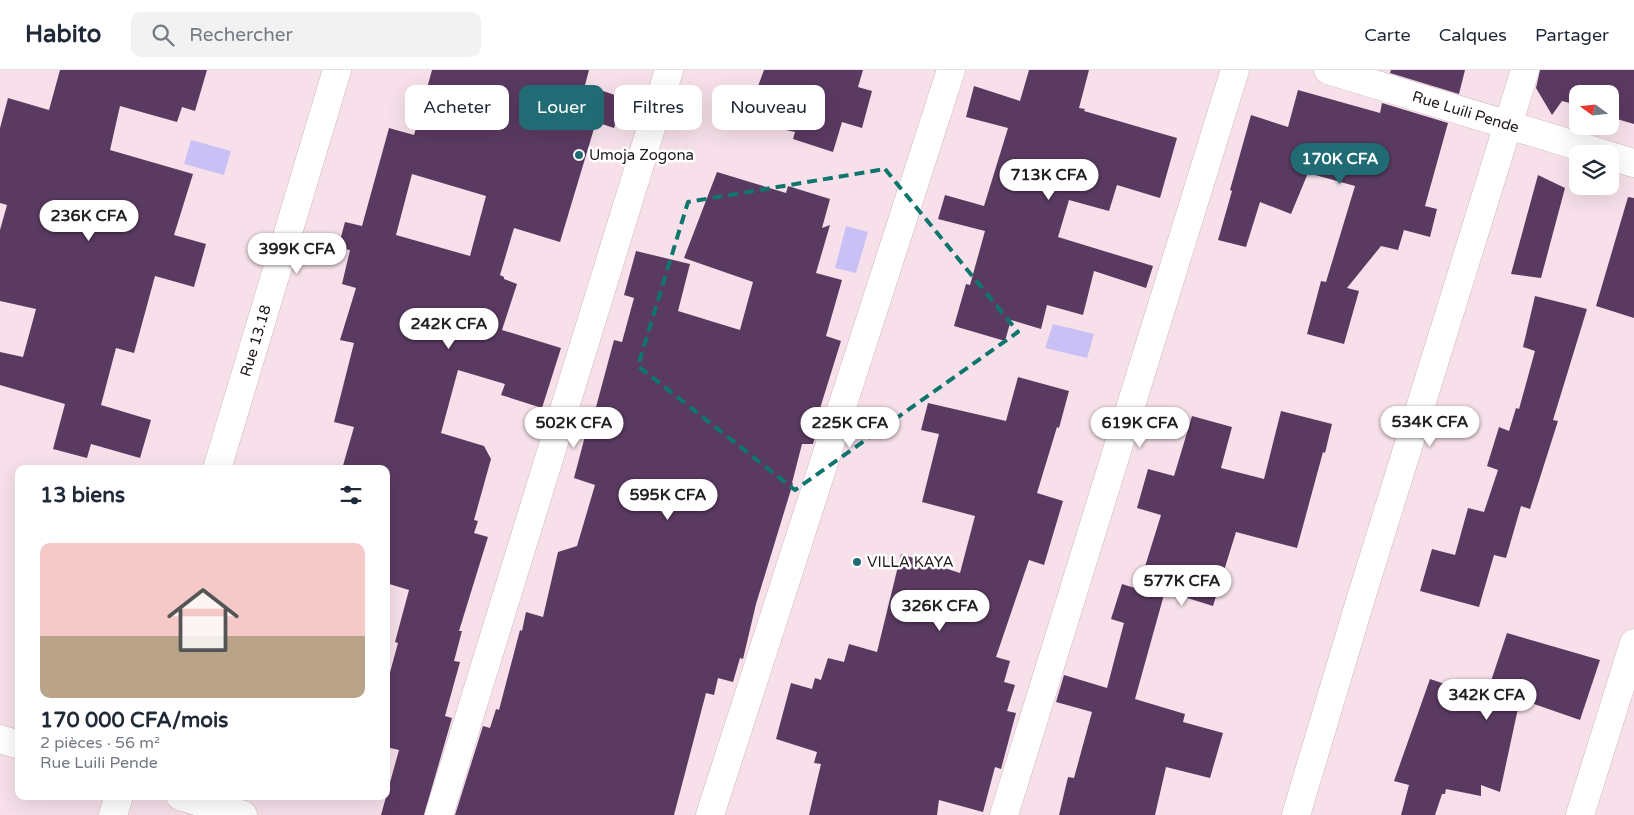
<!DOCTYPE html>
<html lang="fr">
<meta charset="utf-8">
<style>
:root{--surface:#fff;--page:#f2f2f3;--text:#1f2937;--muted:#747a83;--line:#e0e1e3;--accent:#216c74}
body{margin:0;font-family:"Varela Round",sans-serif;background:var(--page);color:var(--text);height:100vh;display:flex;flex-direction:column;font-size:19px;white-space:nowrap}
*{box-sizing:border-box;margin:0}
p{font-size:16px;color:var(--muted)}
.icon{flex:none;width:28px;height:28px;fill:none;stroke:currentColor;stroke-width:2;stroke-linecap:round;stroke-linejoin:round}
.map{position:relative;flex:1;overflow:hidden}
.side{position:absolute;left:15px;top:395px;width:375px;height:335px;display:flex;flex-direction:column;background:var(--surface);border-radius:10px;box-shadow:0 5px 20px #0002}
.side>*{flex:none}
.banner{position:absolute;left:405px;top:15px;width:475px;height:45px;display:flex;gap:10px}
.needle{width:32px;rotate:285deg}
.controls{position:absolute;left:1569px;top:15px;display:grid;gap:10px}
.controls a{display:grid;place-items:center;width:50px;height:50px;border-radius:10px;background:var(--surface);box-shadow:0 5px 20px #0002;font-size:25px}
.price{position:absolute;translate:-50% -42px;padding:0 11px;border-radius:18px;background:#fff;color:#222;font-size:16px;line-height:32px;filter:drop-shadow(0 1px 2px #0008)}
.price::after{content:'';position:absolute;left:50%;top:30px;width:15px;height:11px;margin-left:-8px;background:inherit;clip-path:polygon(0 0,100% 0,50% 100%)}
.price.selected{background:var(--accent);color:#fff}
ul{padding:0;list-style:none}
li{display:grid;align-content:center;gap:10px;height:265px;padding:0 25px}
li+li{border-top:1px solid var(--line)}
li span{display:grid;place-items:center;height:155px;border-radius:10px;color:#555}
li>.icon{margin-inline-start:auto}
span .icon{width:90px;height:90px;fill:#fffc;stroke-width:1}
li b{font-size:21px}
h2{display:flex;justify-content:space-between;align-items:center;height:60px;padding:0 25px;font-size:21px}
.chip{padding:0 18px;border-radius:10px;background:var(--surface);box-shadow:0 5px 20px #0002;font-size:18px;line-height:45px}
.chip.selected{background:var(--accent);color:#fff}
header{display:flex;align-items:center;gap:30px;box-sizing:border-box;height:70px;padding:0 25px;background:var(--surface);border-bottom:1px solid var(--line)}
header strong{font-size:24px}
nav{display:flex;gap:28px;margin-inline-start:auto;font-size:18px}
.search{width:350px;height:45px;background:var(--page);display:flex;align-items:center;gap:12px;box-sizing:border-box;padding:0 18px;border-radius:10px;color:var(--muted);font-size:19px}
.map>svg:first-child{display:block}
.water{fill:#c9c0f6}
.building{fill:#5b3a61;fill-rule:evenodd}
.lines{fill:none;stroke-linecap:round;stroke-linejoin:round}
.minor-casing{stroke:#ceb7c1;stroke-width:29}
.minor{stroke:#fff;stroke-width:28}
.marked{fill:none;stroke:#0f766e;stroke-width:4;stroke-dasharray:10 6;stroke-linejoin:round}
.poi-dot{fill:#216c74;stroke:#fff;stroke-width:2}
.labels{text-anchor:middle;stroke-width:5;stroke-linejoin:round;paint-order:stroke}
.street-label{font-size:15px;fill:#22191d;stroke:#fff}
.poi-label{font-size:15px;fill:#22191d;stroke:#fff;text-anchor:start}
</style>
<header>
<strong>Habito</strong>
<div class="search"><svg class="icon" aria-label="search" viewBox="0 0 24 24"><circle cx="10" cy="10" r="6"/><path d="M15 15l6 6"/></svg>Rechercher</div>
<nav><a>Carte</a><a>Calques</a><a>Partager</a></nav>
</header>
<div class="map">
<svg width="1634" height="745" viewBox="0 0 1634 745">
<rect width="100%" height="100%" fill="#f7e0ea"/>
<path class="water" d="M191,70L231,81L224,105L184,94Z
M846,156L868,162L856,203L835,198Z
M1053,254L1094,264L1087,288L1045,278Z"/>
<path class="building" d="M60,0H207L195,41L182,37L177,52L120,36L110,80L193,104L174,165L206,174L194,217L155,206L134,283L116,278L101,335L151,350L140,388L91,374L87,388L53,379L65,334L0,315V282L23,287L36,239L0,231V160L7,135L0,133V58L8,28L49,40Z
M432,0H589L585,15L624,28L614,58L596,52L560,172L514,158L500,205L504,207V209L517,214L502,260L561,278L542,338L501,325L505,314L458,300L441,363L484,376L491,389L474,450L478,451L474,463L488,467L459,561H462L454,591L460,592L445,646L452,648L424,745H381L399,680L386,677V617L398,573L395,572L409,520L386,513V399H342L354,357L334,352L354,273L340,270L356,218L342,214L350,180L338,178L345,152L362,156L389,58L414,65ZM412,104L486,126L470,186L396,165Z
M764,0H863L858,17L872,21L862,58L842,52L833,82L793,69L795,62L768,56L776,35L754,27Z
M1029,0H1089L1079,38L1085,39L1084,41L1177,68L1160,128L1117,115L1109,141L1069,130L1058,167L1153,196L1146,218L1094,201L1083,245L1047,235L1041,259L1011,250L1005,271L954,256L966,214L970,215L985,161L938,149L945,125L984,136L1008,58L966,47L974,16L1020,31Z
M1391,0H1465L1459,24L1390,3Z
M1540,0H1634V54L1610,47V24H1578V35L1562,31L1552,45L1536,18Z
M1298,20L1380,43L1382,33L1448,53L1425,136L1437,139L1430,167L1404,160L1398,180L1381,176L1347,218L1359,221L1344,274L1307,264L1321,211L1326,212L1355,116L1308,103L1291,144L1260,132L1246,177L1218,170L1232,121L1230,120L1251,45L1288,57Z
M717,102L786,123L788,116L830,129L822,158L830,155L816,203L842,210L826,266L841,271L817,348L820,349L813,374H802L792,413H793L756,534L743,589L740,588L733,612L718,608L714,625L706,623L674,745H455L483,656L490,658L496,639L499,640L520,560L522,561L526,542L543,547L558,482L577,476L595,415L574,408L589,351L592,352L614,270L622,272L634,228L624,225L636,181L690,194L678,241L740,260L753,212L684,188Z
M1538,105L1565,118L1541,208L1511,204Z
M1628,127L1634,128V248L1596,236Z
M1535,226L1587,239L1553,350L1558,351L1530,439L1521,436L1506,488L1494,485L1479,537L1420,521L1432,479L1455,485L1468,438L1484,442L1498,400L1487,396L1499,357L1509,361L1516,338L1519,339L1535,281L1523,277Z
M1018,307L1069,321L1059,358L1057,357L1037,423L1063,431L1044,495L1029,490L996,587L1010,591L1004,612L1015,615L1007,641L1016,643L1001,699L995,697L983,742L939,730L937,745H809L821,694L814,693L817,682L776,669L791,613L812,619L815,608L821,610L828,588L844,592L849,574L877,582L901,484L960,503L975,446L922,432L939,364L921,360L928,333L1006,351Z
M1281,341L1332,354L1325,383L1323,382L1297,478L1236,462L1213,536L1165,521L1135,629L1185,644L1183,652L1223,663L1210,708L1166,697L1155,745H1059L1068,707L1074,708L1092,642L1056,632L1064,605L1107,618L1124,553L1111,549L1122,514L1138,519L1161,445L1137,438L1148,399L1174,406L1192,346L1232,357L1221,398L1264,409Z
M1507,563L1600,590L1580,650L1520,629L1500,722L1481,715V726L1446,719L1445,724H1442L1435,745H1401L1409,715L1394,711L1430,609L1484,627L1485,623H1487Z"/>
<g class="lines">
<defs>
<g id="minor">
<path id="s1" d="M1328,0L1604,84"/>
<path d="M1610,86L1634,93"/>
<path id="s2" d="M217,399L337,0"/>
<path d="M0,669L19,675"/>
<path d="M180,726L243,745"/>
<path d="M113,745L119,726"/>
<path d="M439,745L669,0"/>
<path d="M710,745L951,0"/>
<path d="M1004,745L1235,0"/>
<path d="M1296,745L1361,528L1525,0"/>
<path d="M1580,745L1634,573"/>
</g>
</defs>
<use href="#minor" class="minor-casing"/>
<use href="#minor" class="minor"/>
</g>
<path class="marked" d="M885,99L1018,262L795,420L638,296L688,132Z"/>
<g class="poi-dot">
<circle cx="579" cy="85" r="5"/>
<circle cx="857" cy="492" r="5"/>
</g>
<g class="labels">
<g class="street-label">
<text dy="5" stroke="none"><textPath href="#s1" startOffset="144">Rue Luili Pende</textPath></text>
<text dy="5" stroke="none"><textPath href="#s2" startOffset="134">Rue 13.18</textPath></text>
</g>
<g class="poi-label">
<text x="589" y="90">Umoja Zogona</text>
<text x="867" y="497">VILLA KAYA</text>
</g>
</g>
</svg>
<div class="controls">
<a><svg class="needle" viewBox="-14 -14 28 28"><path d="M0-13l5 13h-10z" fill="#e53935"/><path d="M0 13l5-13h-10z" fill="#747a83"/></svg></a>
<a><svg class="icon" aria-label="layers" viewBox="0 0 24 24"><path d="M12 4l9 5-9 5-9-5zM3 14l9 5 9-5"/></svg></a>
</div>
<b class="price selected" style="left:1340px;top:115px">170K CFA</b>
<b class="price" style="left:1049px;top:131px">713K CFA</b>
<b class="price" style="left:89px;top:172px">236K CFA</b>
<b class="price" style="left:297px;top:205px">399K CFA</b>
<b class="price" style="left:449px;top:280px">242K CFA</b>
<b class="price" style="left:1430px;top:378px">534K CFA</b>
<b class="price" style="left:574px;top:379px">502K CFA</b>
<b class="price" style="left:850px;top:379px">225K CFA</b>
<b class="price" style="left:1140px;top:379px">619K CFA</b>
<b class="price" style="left:668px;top:451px">595K CFA</b>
<b class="price" style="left:1182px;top:537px">577K CFA</b>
<b class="price" style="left:940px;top:562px">326K CFA</b>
<b class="price" style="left:1487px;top:651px">342K CFA</b>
<div class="banner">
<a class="chip">Acheter</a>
<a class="chip selected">Louer</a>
<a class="chip">Filtres</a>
<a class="chip">Nouveau</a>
</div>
<section class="side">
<h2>13 biens<svg class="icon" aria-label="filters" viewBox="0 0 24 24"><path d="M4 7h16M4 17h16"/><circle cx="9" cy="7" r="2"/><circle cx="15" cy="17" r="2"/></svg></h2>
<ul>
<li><span style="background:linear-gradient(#f6c9c9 60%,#b9a48a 0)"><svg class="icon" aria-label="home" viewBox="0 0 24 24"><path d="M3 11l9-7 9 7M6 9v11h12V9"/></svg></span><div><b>170 000 CFA/mois</b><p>2 pièces · 56 m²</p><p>Rue Luili Pende</p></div></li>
</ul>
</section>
</div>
